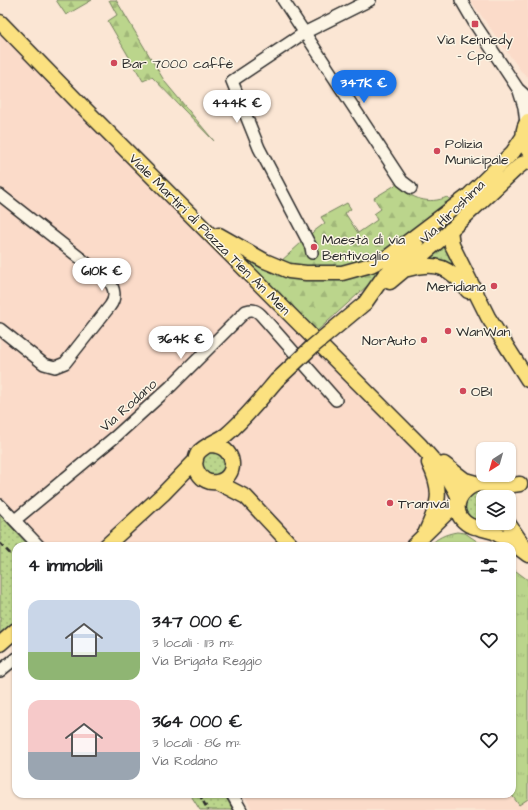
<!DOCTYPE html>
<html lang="it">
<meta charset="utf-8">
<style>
:root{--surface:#fff;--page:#f2f2f2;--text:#202124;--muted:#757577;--accent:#1a73e8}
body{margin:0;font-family:"Architects Daughter",sans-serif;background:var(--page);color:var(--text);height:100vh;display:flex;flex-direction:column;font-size:15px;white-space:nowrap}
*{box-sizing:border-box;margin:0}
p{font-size:13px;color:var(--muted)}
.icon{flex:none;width:22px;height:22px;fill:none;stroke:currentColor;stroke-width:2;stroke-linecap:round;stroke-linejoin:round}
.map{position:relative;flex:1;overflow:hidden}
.side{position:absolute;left:12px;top:542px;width:504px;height:256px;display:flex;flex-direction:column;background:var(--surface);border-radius:12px;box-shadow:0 1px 3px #0004}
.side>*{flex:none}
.needle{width:26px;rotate:217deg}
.tools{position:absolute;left:476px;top:442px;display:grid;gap:8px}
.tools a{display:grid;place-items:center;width:40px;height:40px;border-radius:8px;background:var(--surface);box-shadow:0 1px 3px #0004;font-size:20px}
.price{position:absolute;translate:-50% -34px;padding:0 9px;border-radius:14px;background:#fff;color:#222;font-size:13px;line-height:26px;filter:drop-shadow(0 1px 2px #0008)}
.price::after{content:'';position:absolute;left:50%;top:24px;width:12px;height:9px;margin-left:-6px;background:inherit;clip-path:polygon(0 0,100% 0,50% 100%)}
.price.current{background:var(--accent);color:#fff}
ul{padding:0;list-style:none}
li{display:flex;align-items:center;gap:12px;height:100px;padding:0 16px}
li span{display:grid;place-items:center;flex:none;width:112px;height:80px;border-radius:12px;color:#555}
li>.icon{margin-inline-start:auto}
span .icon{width:48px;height:48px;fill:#fffc;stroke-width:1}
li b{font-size:17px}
h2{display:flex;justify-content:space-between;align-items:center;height:48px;padding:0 16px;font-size:17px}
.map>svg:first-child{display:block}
.built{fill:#fbdbc9}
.grass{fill:url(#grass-dots);stroke:#73805c}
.forest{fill:url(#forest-firs);stroke:#73805c}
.park{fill:url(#park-tufts);stroke:#73805c}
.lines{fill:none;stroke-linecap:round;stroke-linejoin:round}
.minor-casing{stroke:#2b2b2b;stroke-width:14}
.major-casing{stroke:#2b2b2b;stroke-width:17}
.minor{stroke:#fcf5e5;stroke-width:11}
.major{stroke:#fbe180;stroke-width:14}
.rail{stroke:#2b2b2b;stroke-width:2.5;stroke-dasharray:6 3;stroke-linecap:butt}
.major-bridge-casing{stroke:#2b2b2b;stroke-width:17;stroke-linecap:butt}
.major-bridge{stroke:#fbe180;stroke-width:14}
.poi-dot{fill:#d1495b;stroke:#fcf5e5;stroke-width:1.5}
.labels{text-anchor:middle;stroke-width:3;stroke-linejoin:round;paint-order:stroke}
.poi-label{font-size:14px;fill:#2b2b2b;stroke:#fcf5e5;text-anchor:start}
.street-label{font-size:14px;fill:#2b2b2b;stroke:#fcf5e5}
</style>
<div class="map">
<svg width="528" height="810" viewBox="0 0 528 810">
<defs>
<pattern id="grass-dots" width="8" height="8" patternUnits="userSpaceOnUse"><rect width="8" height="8" fill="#bbd58c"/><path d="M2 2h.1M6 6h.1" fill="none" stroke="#a1b779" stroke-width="1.8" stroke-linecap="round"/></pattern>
<pattern id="forest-firs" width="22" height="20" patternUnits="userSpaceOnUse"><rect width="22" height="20" fill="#bbd58c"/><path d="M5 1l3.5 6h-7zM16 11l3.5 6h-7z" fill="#a1b779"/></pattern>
<pattern id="park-tufts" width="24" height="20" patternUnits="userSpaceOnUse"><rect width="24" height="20" fill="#bbd58c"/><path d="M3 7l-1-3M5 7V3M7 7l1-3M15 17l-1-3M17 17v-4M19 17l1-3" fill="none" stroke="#a1b779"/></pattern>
</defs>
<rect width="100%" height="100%" fill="#fbe6d4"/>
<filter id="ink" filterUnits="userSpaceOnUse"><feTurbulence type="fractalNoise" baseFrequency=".025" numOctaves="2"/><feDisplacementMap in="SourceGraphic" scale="8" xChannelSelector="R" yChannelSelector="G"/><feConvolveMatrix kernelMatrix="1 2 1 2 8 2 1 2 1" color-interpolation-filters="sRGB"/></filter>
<g filter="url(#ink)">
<path class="built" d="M470,0H528V77L521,71Z
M0,32L70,105L187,219L413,449L425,463L435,490L422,529L403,546H45L30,531L8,503L0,497Z
M512,568L528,580V810H252L244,794H512Z"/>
<path class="grass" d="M448,236L456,268L421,260Z
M202 464a12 12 0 1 1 24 0a12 12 0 1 1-24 0Z
M474,491H485L492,497H483V520C470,522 463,511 466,499Z
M0,515L29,546H16V622L0,637Z
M190,794H224L233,810H200Z"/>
<path class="forest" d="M56,0H92L66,15Z
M109,0H116L165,82L214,141L152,77L143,81L108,21L117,15Z
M397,184C411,199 429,205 447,197L452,201L370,261L339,270L279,263L313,232L325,223L321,217L347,203L351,209L345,213L358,233L377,220L374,214L381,209L374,198Z
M225,244L295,275L399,257L316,332Z"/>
<path class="park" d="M457,532L465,533L484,546H429C437,538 445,534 457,532Z
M512,568L528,580V799L519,805L511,794Z"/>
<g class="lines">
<defs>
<path id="minor" d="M283,0L402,181L411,188
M461,0L475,24L518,89L528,98
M519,91L524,107L526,123
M0,195L108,280C115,288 116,298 110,306L65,363L55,367L44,364L0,329
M312,253L311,247L259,148L232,81L304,33L370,0
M0,505L39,546
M15,520L115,437L171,386L246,311C253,309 256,310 261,315L336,400
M0,671L16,658
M232,794L241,810"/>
<path id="major" d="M0,22L76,100L420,445C434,462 452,478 459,499
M528,121C521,130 523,140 528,150
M462,202L513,152L523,137
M450,230L452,245L488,317L528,380
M219,235L265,261L289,271L306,273H342L371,265L389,256L468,196
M408,269C437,261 450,267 468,291
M390,282L439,241L516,169L522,164L528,162
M365,303L384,276L417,246
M210,445C237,445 239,478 217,482C201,485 190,466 198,453C204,445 218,441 226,435C245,419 260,400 276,381
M444,464L465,480L479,484
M217,482L246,497L292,546
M492,488L520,484
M493,523C486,528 477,529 469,525C437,506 481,463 499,497
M508,523L525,548
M479,528L494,532L512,543L528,555
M425,534C438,505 444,494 429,463
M106,546L163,494L196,460
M413,546L458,502
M0,644L16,630"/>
</defs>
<use href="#minor" class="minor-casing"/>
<use href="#major" class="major-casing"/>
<use href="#minor" class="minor"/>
<use href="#major" class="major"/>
<path class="rail" d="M0,543L16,560
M199,794L208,810"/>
<defs>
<path id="major-bridge" d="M276,381L312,347L365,303"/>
</defs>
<use href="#major-bridge" class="major-bridge-casing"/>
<use href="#major-bridge" class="major-bridge"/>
</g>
</g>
<g class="poi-dot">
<rect x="471" y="20" width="8" height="8" rx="2"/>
<circle cx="114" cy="63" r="4"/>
<circle cx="437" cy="151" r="4"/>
<circle cx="314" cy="247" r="4"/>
<circle cx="494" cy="286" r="4"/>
<circle cx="448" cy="331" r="4"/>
<circle cx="424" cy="340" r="4"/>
<circle cx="463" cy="391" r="4"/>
<circle cx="390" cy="503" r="4"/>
</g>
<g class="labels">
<g class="poi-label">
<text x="475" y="44" text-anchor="middle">Via Kennedy<tspan x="475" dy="16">- Cpo</tspan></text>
<text x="122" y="68">Bar 7000 caffè</text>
<text x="445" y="148">Polizia<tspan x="445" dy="16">Municipale</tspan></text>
<text x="322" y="244">Maestà di via<tspan x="322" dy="16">Bentivoglio</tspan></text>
<text x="486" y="291" text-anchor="end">Meridiana</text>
<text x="456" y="336">WanWan</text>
<text x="416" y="345" text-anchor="end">NorAuto</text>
<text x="471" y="396">OBI</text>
<text x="398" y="508">Tramvai</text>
</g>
<g class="street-label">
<text transform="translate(452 211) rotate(-44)" y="5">Via Hiroshima</text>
<text transform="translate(210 234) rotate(45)" y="5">Viale Martiri di Piazza Tien An Men</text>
<text transform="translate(128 405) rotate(-42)" y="5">Via Rodano</text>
</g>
</g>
</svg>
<div class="tools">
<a><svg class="needle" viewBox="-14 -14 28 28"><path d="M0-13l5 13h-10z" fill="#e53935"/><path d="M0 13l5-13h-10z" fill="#757577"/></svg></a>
<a><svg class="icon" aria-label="layers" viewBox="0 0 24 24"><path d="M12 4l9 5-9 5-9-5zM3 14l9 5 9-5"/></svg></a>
</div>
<b class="price current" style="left:364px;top:104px">347K €</b>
<b class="price" style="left:237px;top:124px">444K €</b>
<b class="price" style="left:102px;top:292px">610K €</b>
<b class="price" style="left:181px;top:360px">364K €</b>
<section class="side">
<h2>4 immobili<svg class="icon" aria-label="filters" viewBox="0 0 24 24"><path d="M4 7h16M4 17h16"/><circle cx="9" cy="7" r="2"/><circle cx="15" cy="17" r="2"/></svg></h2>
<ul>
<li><span style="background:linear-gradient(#c9d6e8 65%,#8fb573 0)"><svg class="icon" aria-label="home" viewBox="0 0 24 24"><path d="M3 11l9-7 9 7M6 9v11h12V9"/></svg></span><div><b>347 000 €</b><p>3 locali · 113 m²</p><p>Via Brigata Reggio</p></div><svg class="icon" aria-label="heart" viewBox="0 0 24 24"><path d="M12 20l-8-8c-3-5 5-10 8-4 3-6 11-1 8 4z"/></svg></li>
<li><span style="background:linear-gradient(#f6c9c9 65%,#9aa5b1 0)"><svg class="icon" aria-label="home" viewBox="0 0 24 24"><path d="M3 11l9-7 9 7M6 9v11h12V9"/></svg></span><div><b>364 000 €</b><p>3 locali · 86 m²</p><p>Via Rodano</p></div><svg class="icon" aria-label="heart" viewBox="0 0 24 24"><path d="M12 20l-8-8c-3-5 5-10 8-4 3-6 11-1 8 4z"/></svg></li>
</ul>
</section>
</div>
